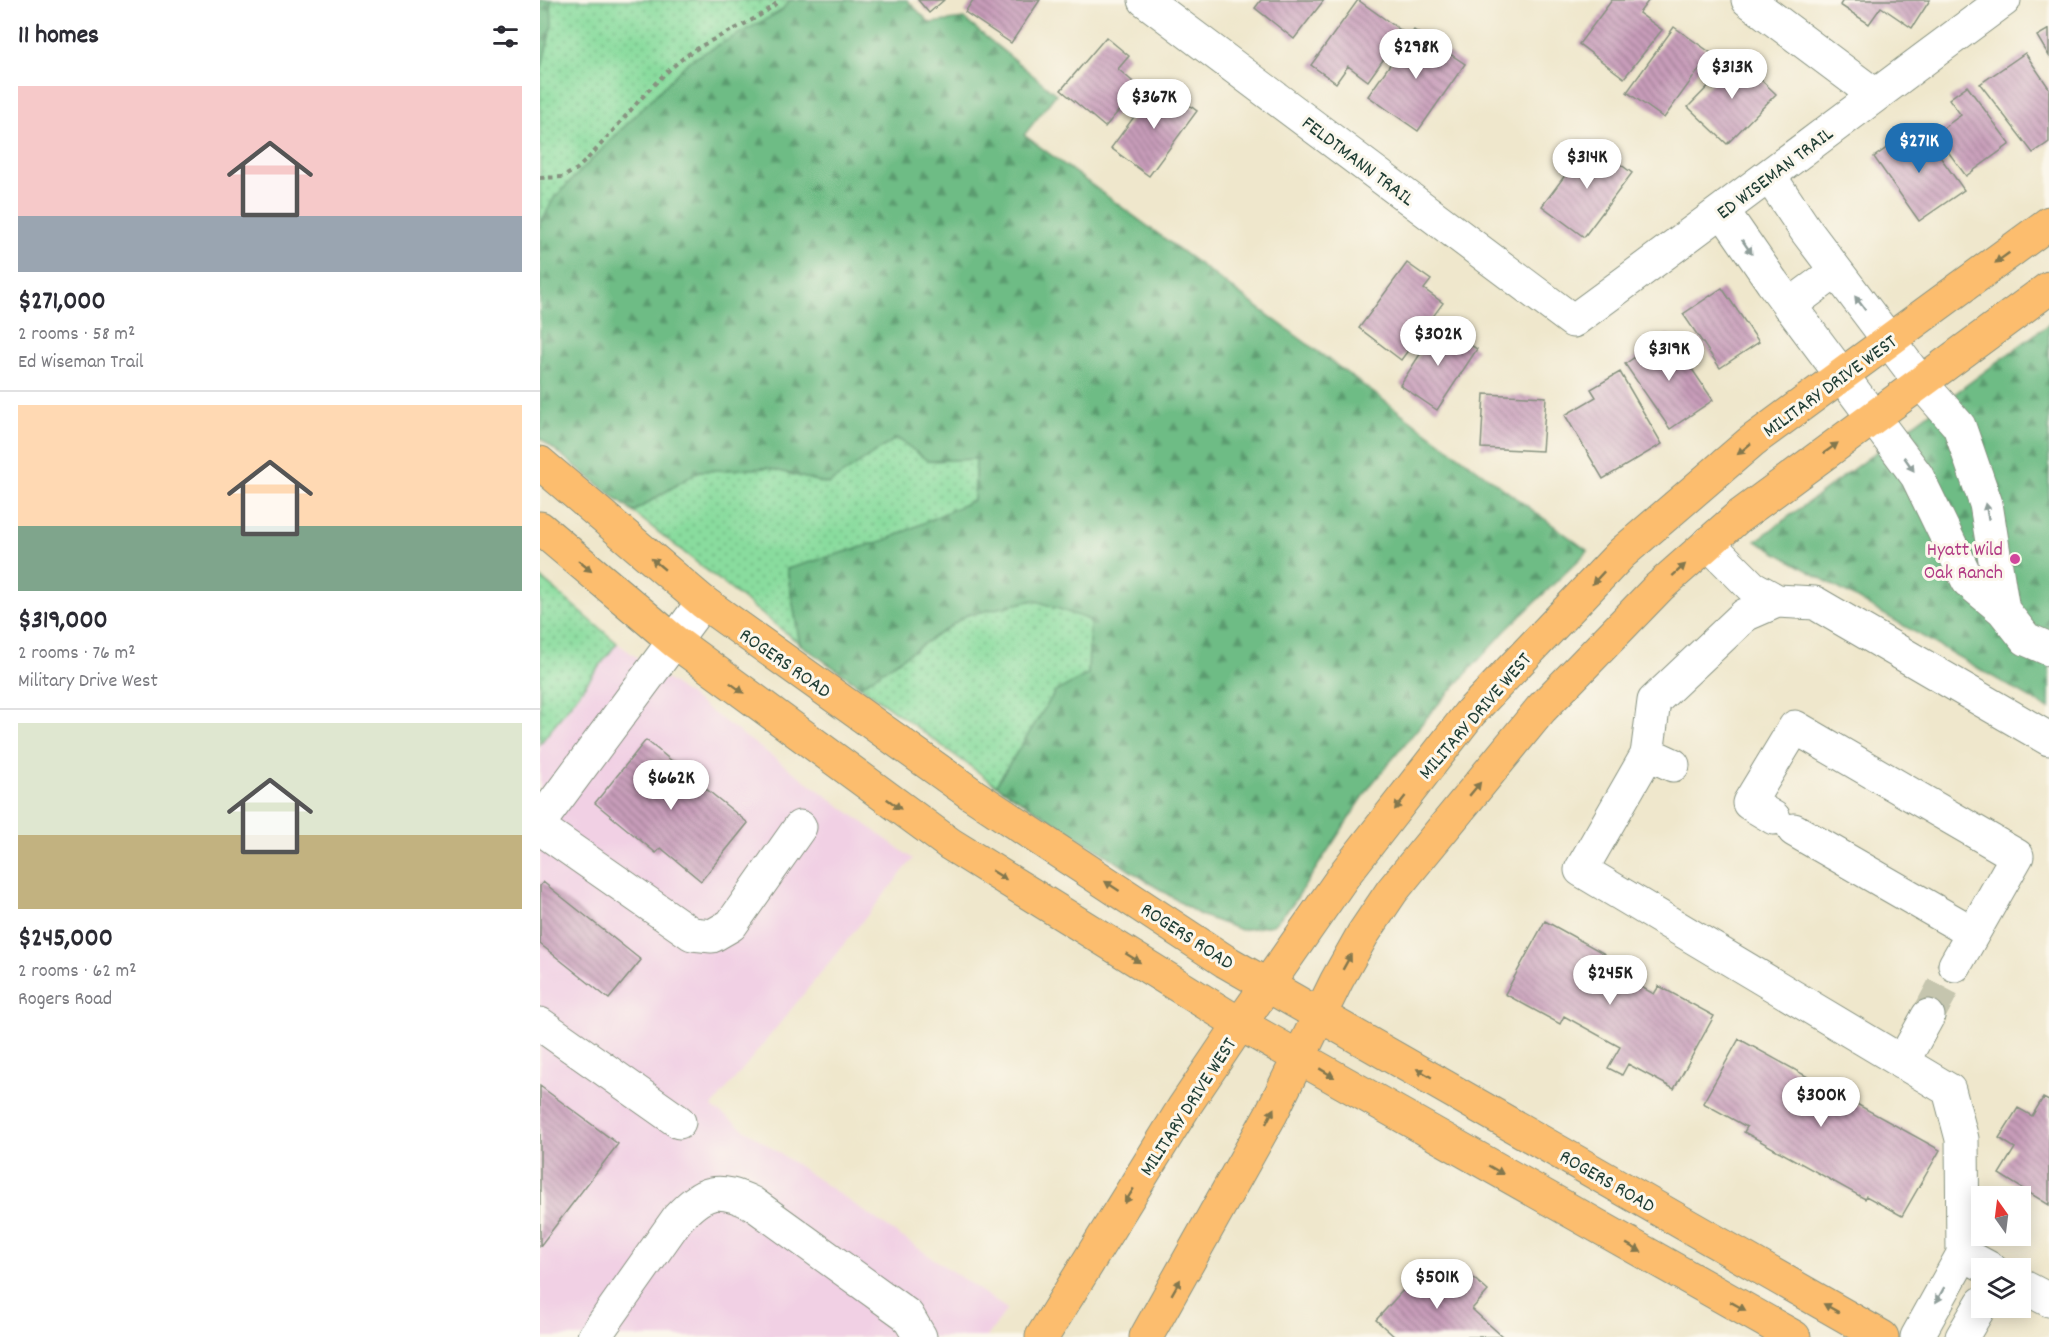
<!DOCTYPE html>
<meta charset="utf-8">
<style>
:root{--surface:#fff;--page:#f2f2f3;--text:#2b2b33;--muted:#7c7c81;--line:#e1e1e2;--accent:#1f6fb2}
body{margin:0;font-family:Dekko,sans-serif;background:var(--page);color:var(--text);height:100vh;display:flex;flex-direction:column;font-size:22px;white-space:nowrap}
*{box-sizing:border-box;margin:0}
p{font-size:20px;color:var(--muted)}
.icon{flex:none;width:33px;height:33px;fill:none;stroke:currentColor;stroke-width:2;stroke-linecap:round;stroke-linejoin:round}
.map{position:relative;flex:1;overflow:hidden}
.side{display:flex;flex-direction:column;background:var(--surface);width:540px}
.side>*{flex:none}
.needle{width:39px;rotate:346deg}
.controls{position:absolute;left:1431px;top:1186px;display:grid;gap:12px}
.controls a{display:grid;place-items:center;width:60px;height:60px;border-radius:0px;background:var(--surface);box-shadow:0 3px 15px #0003;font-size:30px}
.price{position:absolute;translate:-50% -51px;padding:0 14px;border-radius:21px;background:#fff;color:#222;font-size:20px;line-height:39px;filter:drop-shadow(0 2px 3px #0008)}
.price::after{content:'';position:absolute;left:50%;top:36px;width:18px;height:14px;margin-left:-9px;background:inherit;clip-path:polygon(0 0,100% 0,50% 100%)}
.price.active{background:var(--accent);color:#fff}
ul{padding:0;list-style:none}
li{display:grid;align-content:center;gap:12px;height:318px;padding:0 18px}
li+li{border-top:2px solid var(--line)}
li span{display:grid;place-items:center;height:186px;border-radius:0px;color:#555}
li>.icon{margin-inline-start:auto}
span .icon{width:108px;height:108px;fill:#fffc;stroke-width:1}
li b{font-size:26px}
h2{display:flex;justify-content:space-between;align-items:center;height:72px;padding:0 18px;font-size:26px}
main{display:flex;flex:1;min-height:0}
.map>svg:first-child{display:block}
.built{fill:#f1d0e4}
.grass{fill:url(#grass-dots);stroke:#548c69;stroke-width:1.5}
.forest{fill:url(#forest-firs);stroke:#467c5c;stroke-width:1.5}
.building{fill:url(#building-back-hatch)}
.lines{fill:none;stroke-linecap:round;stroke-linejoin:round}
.minor-tunnel{stroke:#c5c5ae;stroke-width:33;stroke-dasharray:33 16;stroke-linecap:butt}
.minor-casing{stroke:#879280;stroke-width:35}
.major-casing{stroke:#879280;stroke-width:35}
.path{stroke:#879280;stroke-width:4;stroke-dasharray:4.5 4.5;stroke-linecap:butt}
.minor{stroke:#fff;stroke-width:33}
.major{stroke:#fcbd6e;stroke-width:33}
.oneway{fill:#8f9e9a}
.oneway2{fill:#82774e}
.hotel-dot{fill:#d1479c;stroke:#fbf7ec;stroke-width:2}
.labels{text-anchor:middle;stroke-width:6;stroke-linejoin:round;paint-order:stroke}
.street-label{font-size:20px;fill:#1f3d34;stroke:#fbf7ec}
.hotel-label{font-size:20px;fill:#b23c85;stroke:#fbf7ec;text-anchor:end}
</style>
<main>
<section class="side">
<h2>11 homes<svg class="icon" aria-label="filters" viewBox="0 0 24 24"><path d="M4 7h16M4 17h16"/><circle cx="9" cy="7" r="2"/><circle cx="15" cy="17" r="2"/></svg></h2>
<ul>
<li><span style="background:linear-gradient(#f6c9c9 70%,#9aa5b1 0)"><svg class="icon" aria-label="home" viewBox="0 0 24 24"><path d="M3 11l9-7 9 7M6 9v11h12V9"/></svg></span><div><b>$271,000</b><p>2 rooms · 58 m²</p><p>Ed Wiseman Trail</p></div></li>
<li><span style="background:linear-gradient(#ffd9b3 65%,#7fa58c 0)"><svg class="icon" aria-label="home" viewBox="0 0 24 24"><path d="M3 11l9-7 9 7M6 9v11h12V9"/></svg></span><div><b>$319,000</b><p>2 rooms · 76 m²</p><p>Military Drive West</p></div></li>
<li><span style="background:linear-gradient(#dfe7d0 60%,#c2b280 0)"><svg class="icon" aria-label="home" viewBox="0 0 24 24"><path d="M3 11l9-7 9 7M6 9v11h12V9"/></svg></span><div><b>$245,000</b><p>2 rooms · 62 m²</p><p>Rogers Road</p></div></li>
</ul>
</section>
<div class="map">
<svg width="1509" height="1337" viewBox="0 0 1509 1337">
<defs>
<pattern id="grass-dots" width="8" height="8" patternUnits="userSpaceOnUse" patternTransform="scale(1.5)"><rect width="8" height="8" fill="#89dc9e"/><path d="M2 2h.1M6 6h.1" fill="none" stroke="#6fb482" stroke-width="1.8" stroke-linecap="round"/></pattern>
<pattern id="forest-firs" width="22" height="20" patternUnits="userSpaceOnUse" patternTransform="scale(1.5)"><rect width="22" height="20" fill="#6ebc85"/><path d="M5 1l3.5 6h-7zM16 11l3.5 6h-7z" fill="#5a9a6e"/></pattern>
<pattern id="building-back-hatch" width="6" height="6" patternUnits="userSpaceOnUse" patternTransform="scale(1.5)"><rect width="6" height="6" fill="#c79cb9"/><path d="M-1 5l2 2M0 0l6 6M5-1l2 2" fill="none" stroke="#a18097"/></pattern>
</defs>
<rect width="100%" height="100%" fill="#fbf7ec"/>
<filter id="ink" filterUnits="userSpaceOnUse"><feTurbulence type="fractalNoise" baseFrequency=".0167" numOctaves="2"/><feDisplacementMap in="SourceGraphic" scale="12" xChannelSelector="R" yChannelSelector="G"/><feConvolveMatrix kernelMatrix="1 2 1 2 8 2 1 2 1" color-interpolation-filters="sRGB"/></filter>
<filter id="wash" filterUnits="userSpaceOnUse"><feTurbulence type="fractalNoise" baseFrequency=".008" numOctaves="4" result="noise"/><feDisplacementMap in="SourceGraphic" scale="24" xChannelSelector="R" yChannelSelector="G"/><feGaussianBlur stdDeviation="1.35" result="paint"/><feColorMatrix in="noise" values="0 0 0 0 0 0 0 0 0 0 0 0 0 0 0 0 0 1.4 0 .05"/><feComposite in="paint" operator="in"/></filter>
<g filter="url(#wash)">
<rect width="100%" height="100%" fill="#efe7cc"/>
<path class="built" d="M77,643L373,859L172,1107L467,1309L447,1337H0V744Z"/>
<path class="grass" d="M0,0H311L0,273Z
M357,438L388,461L436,459L434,500L346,540L247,569L260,644L93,512L159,471L228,468L288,484Z
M0,577L77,643L0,744Z
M494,600L550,620L548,674L515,693L456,785L320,686L427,615Z"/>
<path class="forest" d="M0,0H11L12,25L0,75Z
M250,0H367L390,23L424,19L516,94L484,135L1048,551L966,630L893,710L831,785L752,905L733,925L701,930L660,915L456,785L515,692L548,674L550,620L494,600L427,615L320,686L260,644L247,569L346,540L434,500L436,459L388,461L357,438L288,484L228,468L159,471L93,512L0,438V224L14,198L149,61L241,11Z
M1509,324V709L1216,541Z"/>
<g id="blocks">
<path class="building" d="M378,0H404L389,13Z
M433,0H500L471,43L425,12Z
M721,0H784L754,39L715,8Z
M818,0L863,32L828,81L808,66L796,83L771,65Z
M1072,0H1109L1099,13L1122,30L1084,78L1039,44Z
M1303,0H1390L1372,28L1341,7L1329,24L1300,5Z
M1134,27L1171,53L1124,118L1087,92Z
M1509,29V56L1497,36Z
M874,30L925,64L878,131L828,96Z
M566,37L589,56L578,69L599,87L565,127L521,90Z
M1485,53L1509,88V142L1493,153L1440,84Z
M1197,57L1236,94L1187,144L1148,107Z
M619,83L657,111L609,176L571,148Z
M1427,86L1470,144L1426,176L1395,134L1421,115L1409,99Z
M1378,126L1424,190L1379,221L1334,157Z
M1050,142L1092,173L1044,237L1002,206Z
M867,263L891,280L884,289L903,303L861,360L819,328Z
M1182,288L1219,342L1180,368L1143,314Z
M899,325L937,349L897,410L860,385Z
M1128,334L1173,400L1130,429L1085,364Z
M1080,372L1122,444L1063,479L1025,415L1056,397L1051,389Z
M944,394L1006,397L1002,451L941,448Z
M106,740L208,823L161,881L121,848L116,853L55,803Z
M3,882L101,960L69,999L0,944V886Z
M1005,921L1065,954L1060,965L1114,994L1119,986L1174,1016L1134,1089L1088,1064L1082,1075L1068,1068L1080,1047L1024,1016L1020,1024L965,994Z
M1199,1039L1400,1150L1362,1216L1326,1196L1325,1199L1204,1132L1207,1127L1163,1103Z
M0,1086L78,1144L0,1246Z
M1503,1098L1509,1101V1205L1459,1174L1475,1148L1459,1138L1478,1108L1492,1116Z
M885,1266L914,1292L929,1274L948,1291L932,1309L963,1337H855L836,1320Z"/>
</g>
</g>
<g filter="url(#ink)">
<use href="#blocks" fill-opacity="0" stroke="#879280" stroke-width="1.5"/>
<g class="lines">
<path class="minor-tunnel" d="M1388,1016L1415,965"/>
<defs>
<path id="minor" d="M605,0L1033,321C1178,215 1320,106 1464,0
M1208,0L1335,95
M1230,177L1267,232L1381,383L1419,426L1446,504L1463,610
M1183,211L1232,282L1377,476L1428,581L1463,610L1486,639L1509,649
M1249,306L1296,271
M1168,543L1212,587L1237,601L1205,615L1114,701L1107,755L1041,870L1409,1090L1422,1139L1423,1254L1451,1269
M1237,601L1275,603L1509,739
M1107,753L1133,765
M1234,818L1209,803L1255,727L1477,856L1415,965
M0,822L163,602
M0,828L152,934L172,936L191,925L260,827
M1254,830L1433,933
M0,1024L139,1122
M1362,1063L1388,1016
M1480,1285L1509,1300
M54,1337L138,1218C164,1190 178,1187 212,1203L367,1315L380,1337
M1377,1337L1423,1254
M1422,1337L1442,1303"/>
<path id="major" d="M0,463L163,602L433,795L685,961L1342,1337
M0,528L134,641L410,844L700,1024L1254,1337
M502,1337L644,1107L700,1024L807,871L930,713L1082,553L1212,441L1509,223
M606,1337L731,1114L797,980L823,934L852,891L1001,709L1119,587L1197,518L1509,288"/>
</defs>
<use href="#minor" class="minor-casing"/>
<use href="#major" class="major-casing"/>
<path class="path" d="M0,178L23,177L37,169C74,134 102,91 142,59C172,35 211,27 240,0"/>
<use href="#minor" class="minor"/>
<use href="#major" class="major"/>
</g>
<defs><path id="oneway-solid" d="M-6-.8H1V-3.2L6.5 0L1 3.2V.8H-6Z" transform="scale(1.5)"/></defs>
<g class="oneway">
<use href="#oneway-solid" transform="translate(1207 247) rotate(55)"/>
<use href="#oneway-solid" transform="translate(1320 303) rotate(-127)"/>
<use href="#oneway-solid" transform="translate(1369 464) rotate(55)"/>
<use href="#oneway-solid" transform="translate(1447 511) rotate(-101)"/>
<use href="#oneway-solid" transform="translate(1400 1295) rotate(119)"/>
</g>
<g class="oneway2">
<use href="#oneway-solid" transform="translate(1462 258) rotate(144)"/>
<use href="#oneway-solid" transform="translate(1291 448) rotate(-36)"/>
<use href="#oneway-solid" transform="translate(1204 449) rotate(140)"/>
<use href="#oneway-solid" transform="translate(118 564) rotate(-140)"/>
<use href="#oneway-solid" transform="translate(45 566) rotate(40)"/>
<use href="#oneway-solid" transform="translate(1139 570) rotate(-42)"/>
<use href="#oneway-solid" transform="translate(1058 578) rotate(133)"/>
<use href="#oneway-solid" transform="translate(197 688) rotate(37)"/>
<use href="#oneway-solid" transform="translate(935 789) rotate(-50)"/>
<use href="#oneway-solid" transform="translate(860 803) rotate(128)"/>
<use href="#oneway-solid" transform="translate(354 804) rotate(36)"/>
<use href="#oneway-solid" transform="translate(459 875) rotate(32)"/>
<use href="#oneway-solid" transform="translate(572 886) rotate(-147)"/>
<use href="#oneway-solid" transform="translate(593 958) rotate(32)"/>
<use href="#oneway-solid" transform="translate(807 962) rotate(-61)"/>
<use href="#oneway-solid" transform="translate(787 1073) rotate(31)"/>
<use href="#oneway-solid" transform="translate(884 1073) rotate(-150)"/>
<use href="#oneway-solid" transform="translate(730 1116) rotate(-63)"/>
<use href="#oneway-solid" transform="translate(956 1170) rotate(30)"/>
<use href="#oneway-solid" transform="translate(589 1196) rotate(122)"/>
<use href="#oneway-solid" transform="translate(1094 1248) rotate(29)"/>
<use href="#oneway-solid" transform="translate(636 1287) rotate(-60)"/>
<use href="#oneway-solid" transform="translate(1198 1306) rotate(29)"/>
<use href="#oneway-solid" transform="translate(1291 1308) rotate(-151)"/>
</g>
</g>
<circle class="hotel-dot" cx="1475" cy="559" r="6"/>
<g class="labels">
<g class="street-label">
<text transform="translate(819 160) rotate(37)" y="7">FELDTMANN TRAIL</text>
<text transform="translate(1234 172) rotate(-37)" y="7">ED WISEMAN TRAIL</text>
<text transform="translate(1289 385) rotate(-36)" y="7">MILITARY DRIVE WEST</text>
<text transform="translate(246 662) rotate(35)" y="7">ROGERS ROAD</text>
<text transform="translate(934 715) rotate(-49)" y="7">MILITARY DRIVE WEST</text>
<text transform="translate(648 935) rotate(33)" y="7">ROGERS ROAD</text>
<text transform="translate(647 1106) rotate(-57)" y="7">MILITARY DRIVE WEST</text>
<text transform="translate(1068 1180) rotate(30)" y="7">ROGERS ROAD</text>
</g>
<g class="hotel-label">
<text x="1463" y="555">Hyatt Wild<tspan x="1463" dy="23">Oak Ranch</tspan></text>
</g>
</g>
</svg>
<div class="controls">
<a><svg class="needle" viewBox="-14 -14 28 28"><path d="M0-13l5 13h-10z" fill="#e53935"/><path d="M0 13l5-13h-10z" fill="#7c7c81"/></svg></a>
<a><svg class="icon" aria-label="layers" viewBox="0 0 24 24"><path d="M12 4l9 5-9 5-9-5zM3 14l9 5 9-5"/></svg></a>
</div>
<b class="price" style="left:876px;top:80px">$298K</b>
<b class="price" style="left:1192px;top:100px">$313K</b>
<b class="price" style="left:614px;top:130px">$367K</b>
<b class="price active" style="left:1379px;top:174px">$271K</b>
<b class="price" style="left:1047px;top:190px">$314K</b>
<b class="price" style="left:898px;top:367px">$302K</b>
<b class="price" style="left:1129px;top:382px">$319K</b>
<b class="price" style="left:131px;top:811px">$662K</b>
<b class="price" style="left:1070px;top:1006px">$245K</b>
<b class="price" style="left:1281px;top:1128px">$300K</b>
<b class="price" style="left:897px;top:1310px">$501K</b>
</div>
</main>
